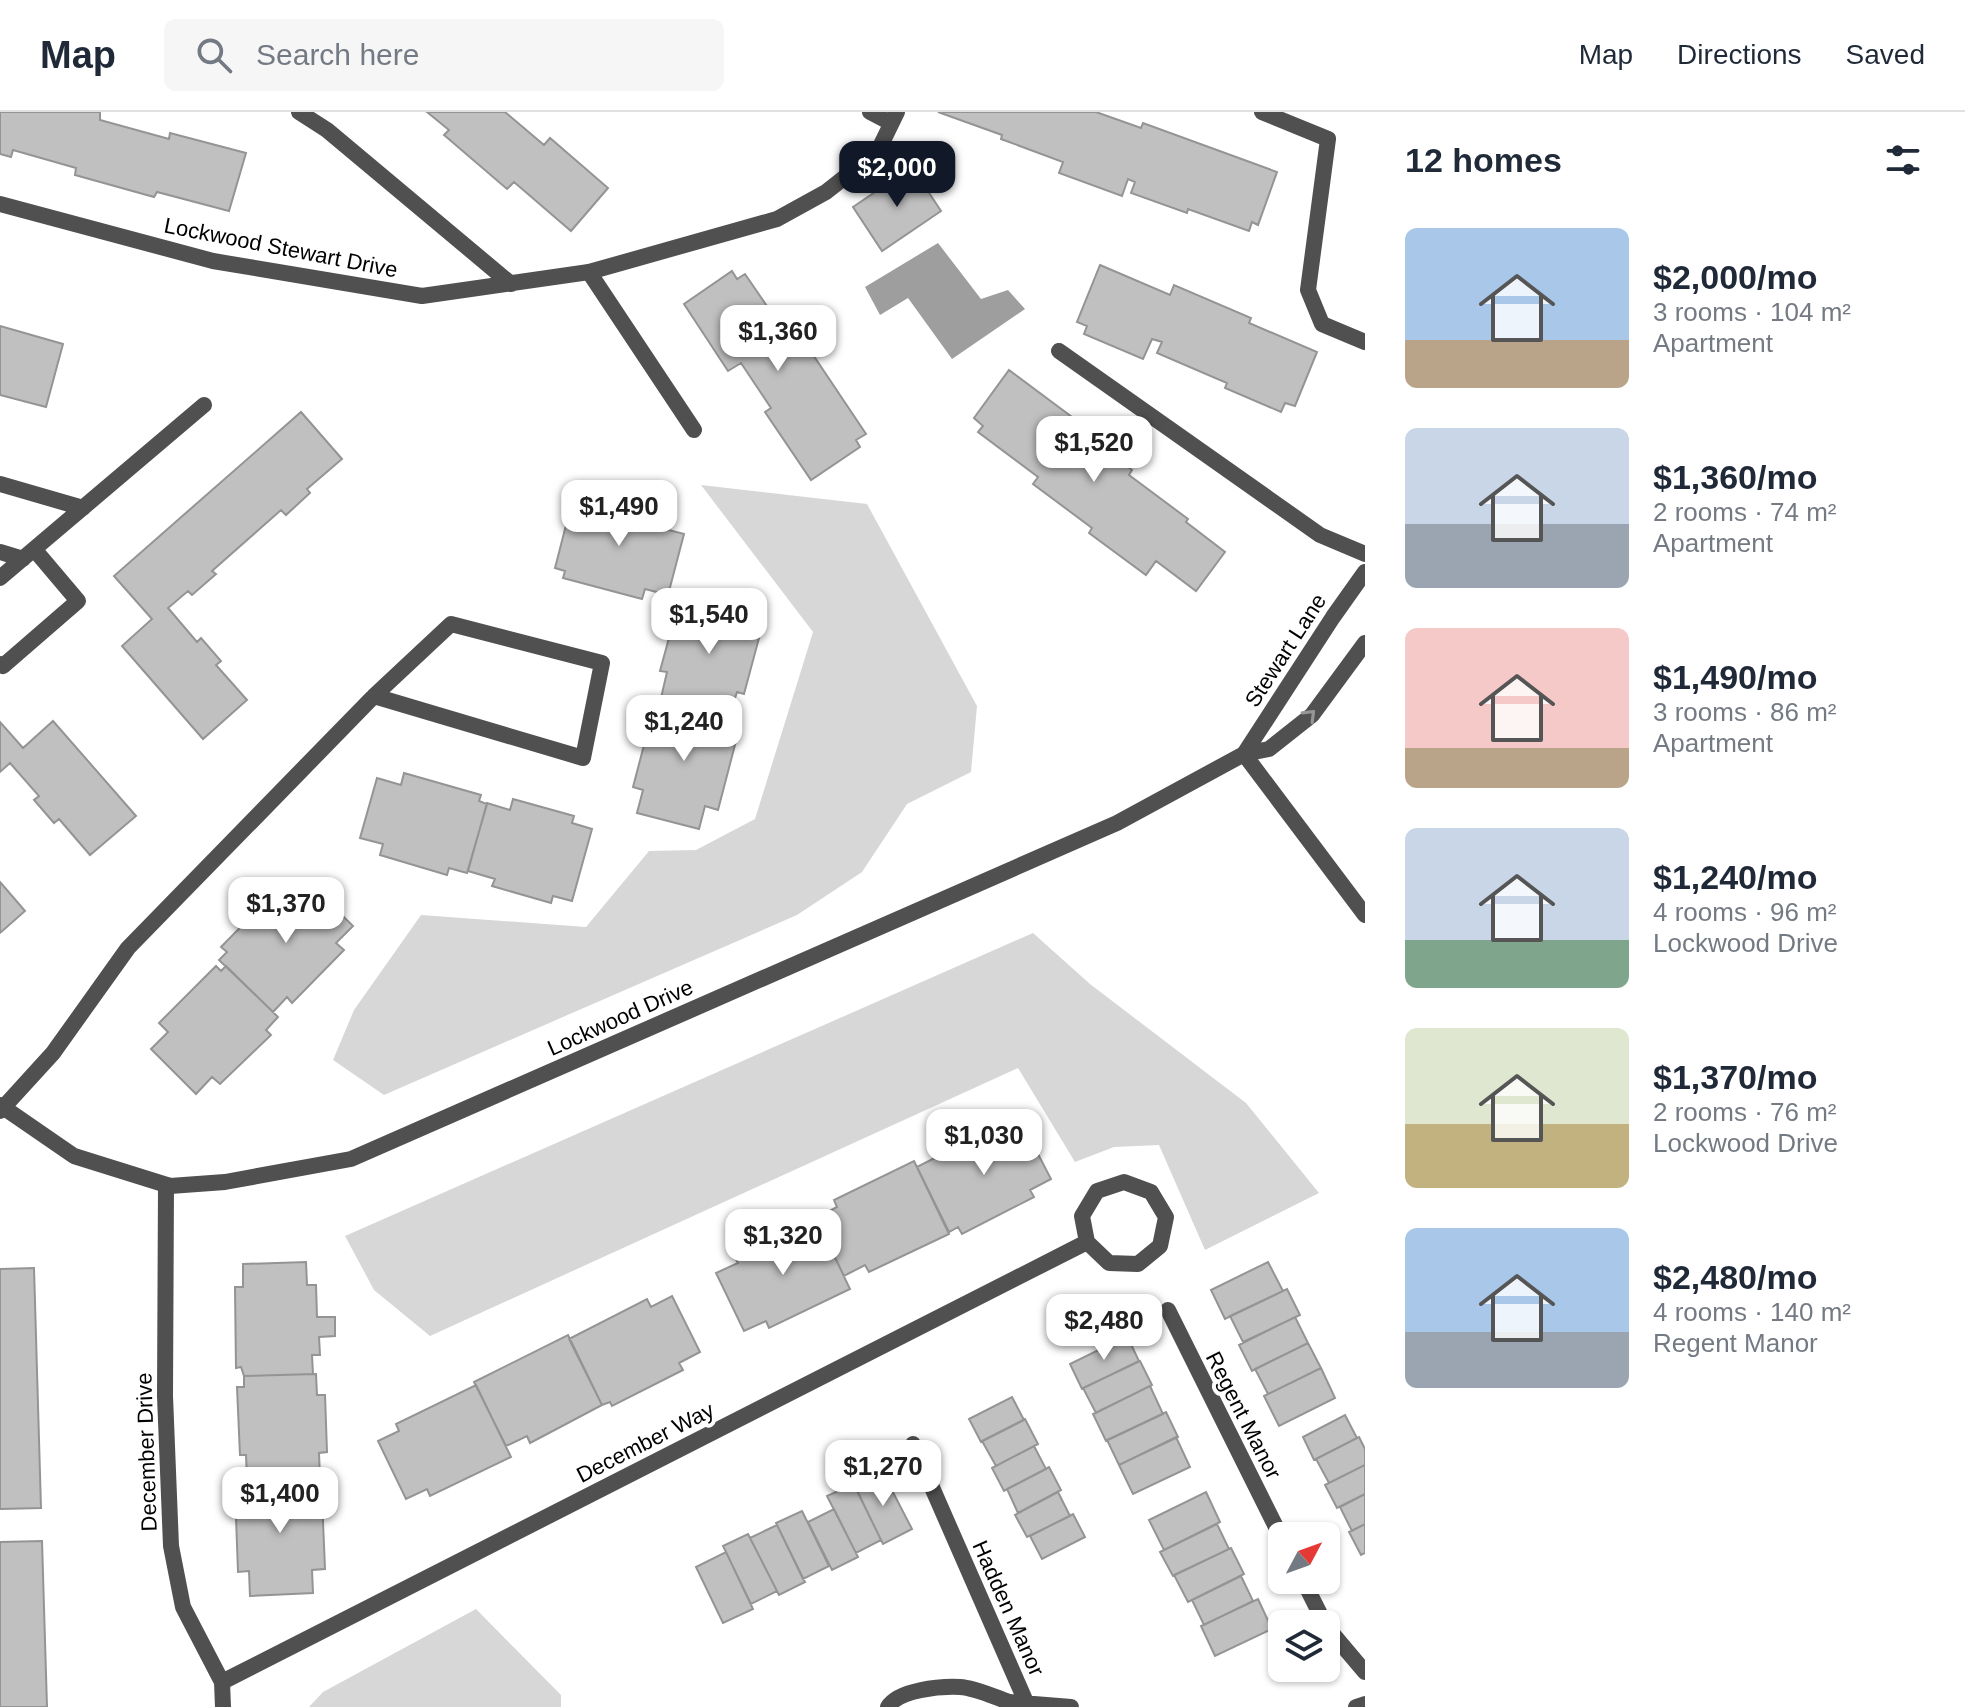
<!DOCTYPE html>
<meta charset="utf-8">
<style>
:root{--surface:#fff;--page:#f6f6f7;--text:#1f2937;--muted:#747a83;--line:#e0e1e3;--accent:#111827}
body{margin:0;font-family:Helvetica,sans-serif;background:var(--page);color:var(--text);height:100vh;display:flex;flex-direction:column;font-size:30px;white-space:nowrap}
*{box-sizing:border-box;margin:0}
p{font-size:26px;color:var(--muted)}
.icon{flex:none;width:44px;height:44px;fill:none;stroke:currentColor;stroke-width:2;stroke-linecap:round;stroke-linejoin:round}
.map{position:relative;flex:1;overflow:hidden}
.sheet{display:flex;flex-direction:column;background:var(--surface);width:600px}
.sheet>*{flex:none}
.needle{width:52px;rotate:49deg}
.tools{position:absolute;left:1268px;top:1410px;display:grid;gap:16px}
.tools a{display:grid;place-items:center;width:72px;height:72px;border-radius:12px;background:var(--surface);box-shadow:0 2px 6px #0004;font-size:40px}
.price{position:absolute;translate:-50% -68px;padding:0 18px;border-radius:16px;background:#fff;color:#222;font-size:26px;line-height:52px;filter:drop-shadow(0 2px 4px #0008)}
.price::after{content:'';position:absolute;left:50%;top:48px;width:24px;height:18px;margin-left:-12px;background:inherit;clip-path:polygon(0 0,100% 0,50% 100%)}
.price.on{background:var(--accent);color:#fff}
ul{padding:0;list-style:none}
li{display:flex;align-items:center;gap:24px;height:200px;padding:0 40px}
li span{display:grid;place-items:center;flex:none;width:224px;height:160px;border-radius:12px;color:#555}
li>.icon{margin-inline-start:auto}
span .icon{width:96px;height:96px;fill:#fffc;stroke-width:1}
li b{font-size:34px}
h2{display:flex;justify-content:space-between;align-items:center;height:96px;padding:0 40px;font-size:34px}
header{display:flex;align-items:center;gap:48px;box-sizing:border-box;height:112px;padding:0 40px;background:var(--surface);border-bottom:2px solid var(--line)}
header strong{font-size:38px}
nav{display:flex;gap:44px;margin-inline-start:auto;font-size:28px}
.search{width:560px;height:72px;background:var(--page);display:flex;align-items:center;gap:20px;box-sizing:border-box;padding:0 28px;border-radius:12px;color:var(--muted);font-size:30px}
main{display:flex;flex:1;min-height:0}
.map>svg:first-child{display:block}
.green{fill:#d7d7d7}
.water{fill:#9e9e9e}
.building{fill:#c0c0c0;stroke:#949494;stroke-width:2}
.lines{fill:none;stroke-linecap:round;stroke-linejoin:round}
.service{stroke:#505050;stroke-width:16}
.minor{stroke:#505050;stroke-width:16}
.tertiary{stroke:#505050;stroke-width:16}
.oneway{stroke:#969696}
.labels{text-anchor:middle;stroke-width:8;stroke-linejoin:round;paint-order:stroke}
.street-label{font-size:22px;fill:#000;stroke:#fff}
</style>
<header>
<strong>Map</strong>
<div class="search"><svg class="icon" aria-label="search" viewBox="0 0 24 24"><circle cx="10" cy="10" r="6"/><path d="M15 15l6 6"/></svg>Search here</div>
<nav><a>Map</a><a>Directions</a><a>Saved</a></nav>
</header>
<main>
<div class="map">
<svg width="1365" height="1595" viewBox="0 0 1365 1595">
<rect width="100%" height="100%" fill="#fff"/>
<path class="green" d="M701,373L867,392L977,594L971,660L907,692L862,760L797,803L384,983L333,948L354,898L421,803L586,815L649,739L696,738L755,707L813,520Z
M1033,821L1090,872L1246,991L1319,1081L1205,1138L1159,1033L1114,1035L1075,1050L1018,956L430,1224L374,1178L345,1124Z
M476,1497L561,1583V1595H309L323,1580Z"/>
<path class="water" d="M938,131L981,187L1008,178L1025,197L952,247L908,186L880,203L865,175Z"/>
<path class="building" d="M0,0H100V8L169,27L170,21L246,41L229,99L157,80L154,85L75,63L76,56L13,38L11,45L0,42Z
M427,0H505L544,33L550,26L608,76L571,119L514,70L507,77L444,23L449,18Z
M938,0H1096L1141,16L1143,11L1277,60L1258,113L1252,110L1249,119L1188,97L1187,101L1131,81L1135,70L1128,67L1122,84L1059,61L1063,50L1001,27L1002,23Z
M912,55L941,99L882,139L853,95Z
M1100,153L1170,183L1174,173L1251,206L1249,211L1317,240L1295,294L1285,291L1281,300L1225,276L1227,271L1157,241L1162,230L1152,227L1143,247L1084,222L1087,214L1077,210Z
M732,159L737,167L745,162L786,222L795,216L866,322L856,328L860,335L811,368L765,300L771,296L741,251L728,259L684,192Z
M0,214L63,232L46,295L0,283Z
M1009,258L1076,308L1072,314L1132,358L1129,363L1188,407L1186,410L1225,440L1196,479L1156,449L1146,463L1089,421L1092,416L1033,372L1038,365L978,320L983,314L974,306Z
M301,300L342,347L307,377L310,381L286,403L281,398L212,459L216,462L192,483L188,479L168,496L197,530L201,526L221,549L216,553L247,588L203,627L122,534L152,507L114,464Z
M596,384L665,402L661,416L684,422L668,483L645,477L642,487L563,466L565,459L555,456L573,386L594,392Z
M688,484L757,503L752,524L759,526L744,582L737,580L729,605L661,586L667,560L660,559L678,493L685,495Z
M664,587L734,606L729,627L736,629L718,698L705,694L699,717L637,701L643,678L633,675L654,595L661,597Z
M53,609L136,704L90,743L59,707L54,711L34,688L39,684L10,651L0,660V610L23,636Z
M404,661L481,683L479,689L487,692L467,761L449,756L447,763L380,743L383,732L360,726L377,666L401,673Z
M513,687L574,704L572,711L592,717L572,789L553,784L551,791L492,774L495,767L468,759L487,691L510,698Z
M306,768L353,814L336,831L344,838L292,891L287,885L273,900L219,848L227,840L221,835L280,775L290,784Z
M0,770L25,799L0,821Z
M216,854L221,859L226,854L278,905L266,918L271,923L220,972L212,965L196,982L151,937L168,920L159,911Z
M1022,1011L1051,1067L1030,1078L1034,1085L962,1122L958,1115L949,1120L917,1055L997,1014L1001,1021Z
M914,1049L949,1122L869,1160L865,1153L844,1164L816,1106L837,1095L834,1088Z
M816,1106L850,1177L769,1216L766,1209L744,1219L716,1161L738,1151L734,1144Z
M306,1150L307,1173H316L317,1205H335V1224L319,1225L320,1243H312L313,1262L244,1264L241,1255L236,1256L235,1175H243V1152Z
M1268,1150L1283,1179L1225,1207L1211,1178Z
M34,1156L41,1396L0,1397V1157Z
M1287,1177L1300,1203L1243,1230L1230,1204Z
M672,1184L700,1240L679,1251L683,1258L612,1294L610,1290L602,1293L569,1227L647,1187L651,1195Z
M1295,1205L1308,1231L1252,1259L1239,1233Z
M568,1223L602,1293L530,1331L527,1324L506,1334L474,1270Z
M1127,1224L1139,1249L1082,1277L1070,1252Z
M1308,1231L1321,1256L1268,1282L1255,1257Z
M1140,1249L1152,1273L1096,1301L1083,1276Z
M1321,1256L1335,1286L1279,1314L1264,1284Z
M316,1262L317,1283H325L327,1340L319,1341L320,1365L247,1367L246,1343H240L237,1275H244V1264Z
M476,1273L511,1345L430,1384L427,1377L406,1387L378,1329L399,1319L396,1312Z
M1150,1274L1163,1302L1106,1329L1093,1302Z
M1012,1285L1024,1308L981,1330L969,1307Z
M1166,1300L1178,1325L1119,1353L1107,1328Z
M1345,1303L1357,1326L1314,1348L1303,1325Z
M1025,1307L1038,1332L996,1354L982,1329Z
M1176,1325L1190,1355L1133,1382L1119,1353Z
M1359,1325L1365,1337V1353L1329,1371L1316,1347Z
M1034,1334L1046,1357L1004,1379L992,1356Z
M1365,1353V1382L1337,1396L1325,1373Z
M1049,1355L1061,1378L1018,1401L1007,1377Z
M883,1361L912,1417L883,1432L855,1375Z
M314,1365L315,1386H322L325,1457L312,1458L313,1481L250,1484L249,1459L238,1460L235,1378H242V1367Z
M854,1372L881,1428L856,1441L827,1384Z
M1058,1380L1070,1404L1027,1425L1015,1403Z
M1206,1380L1220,1410L1164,1438L1149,1408Z
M1365,1382V1412L1352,1419L1340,1395Z
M834,1397L858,1445L832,1458L808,1410Z
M802,1399L829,1454L803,1467L776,1411Z
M1073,1402L1085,1425L1042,1447L1030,1424Z
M1217,1412L1229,1437L1173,1464L1160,1440Z
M1365,1412V1441L1361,1443L1349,1420Z
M777,1413L805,1470L779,1483L750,1426Z
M748,1422L777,1479L751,1492L723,1434Z
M42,1429L47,1595H0V1430Z
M1231,1436L1244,1462L1188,1490L1174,1463Z
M726,1440L753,1497L723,1511L696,1455Z
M1241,1464L1253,1489L1204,1513L1192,1488Z
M1258,1487L1272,1517L1215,1544L1201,1514Z"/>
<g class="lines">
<path class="service" d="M870,0L891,11
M1262,0L1328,27L1308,178L1322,212L1365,230
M589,160L694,318
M1059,239L1320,423L1365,442
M0,372L83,396
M0,440L23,447
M0,466L204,293
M0,552L3,554L78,489L34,437
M0,999L53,941L128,836L374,584L451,512L602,551L583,646L374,584
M888,1595C898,1578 940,1574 960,1575C976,1576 994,1585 1009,1590"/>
<path class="minor" d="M299,0L327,18L511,172
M0,92L213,149L422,184L589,160L777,107L826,80L878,39L897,0
M1244,642L1365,803
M1124,1070L1151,1080L1166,1105L1160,1134L1138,1152L1109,1151L1087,1130L1082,1104L1097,1079Z
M166,1073L165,1284L171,1434L183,1495L222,1570L223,1595
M1168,1198L1282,1427
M913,1332L1026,1590
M1303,1468L1325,1512
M1326,1514L1365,1560
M222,1570L1087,1130
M1008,1595L1009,1590L1071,1595
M1356,1595L1365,1592"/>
<path class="tertiary" d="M1244,642L1333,505L1365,460
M0,993L74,1044L170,1074L225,1070L351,1047L1117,711L1244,642L1269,637L1312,603L1365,531"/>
</g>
<defs><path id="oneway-chevron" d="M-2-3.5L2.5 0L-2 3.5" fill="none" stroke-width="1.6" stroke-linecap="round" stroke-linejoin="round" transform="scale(2)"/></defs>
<use class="oneway" href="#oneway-chevron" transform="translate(1310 603) rotate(-45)"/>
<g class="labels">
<g class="street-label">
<text transform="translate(281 135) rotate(11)" y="8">Lockwood Stewart Drive</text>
<text transform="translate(1285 538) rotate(-57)" y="8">Stewart Lane</text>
<text transform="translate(620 905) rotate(-24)" y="8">Lockwood Drive</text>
<text transform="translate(1244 1303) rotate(63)" y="8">Regent Manor</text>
<text transform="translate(645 1330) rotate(-27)" y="8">December Way</text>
<text transform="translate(146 1340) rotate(-92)" y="8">December Drive</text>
<text transform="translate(1009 1496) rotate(66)" y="8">Hadden Manor</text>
</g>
</g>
</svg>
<div class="tools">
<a><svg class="needle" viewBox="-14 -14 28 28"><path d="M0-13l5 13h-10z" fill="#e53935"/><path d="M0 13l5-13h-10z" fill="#747a83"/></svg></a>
<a><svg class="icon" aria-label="layers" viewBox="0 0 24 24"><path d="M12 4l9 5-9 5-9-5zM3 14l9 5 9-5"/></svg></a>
</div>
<b class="price on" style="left:897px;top:97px">$2,000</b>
<b class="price" style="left:778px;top:261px">$1,360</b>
<b class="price" style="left:1094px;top:372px">$1,520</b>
<b class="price" style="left:619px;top:436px">$1,490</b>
<b class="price" style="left:709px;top:544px">$1,540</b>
<b class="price" style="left:684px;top:651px">$1,240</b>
<b class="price" style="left:286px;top:833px">$1,370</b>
<b class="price" style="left:984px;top:1065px">$1,030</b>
<b class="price" style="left:783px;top:1165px">$1,320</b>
<b class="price" style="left:1104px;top:1250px">$2,480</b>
<b class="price" style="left:883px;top:1396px">$1,270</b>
<b class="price" style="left:280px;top:1423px">$1,400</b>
</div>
<section class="sheet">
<h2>12 homes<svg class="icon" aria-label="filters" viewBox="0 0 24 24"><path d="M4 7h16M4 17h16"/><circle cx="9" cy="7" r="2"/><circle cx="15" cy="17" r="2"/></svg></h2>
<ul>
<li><span style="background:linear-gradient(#a9c7e8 70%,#b9a48a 0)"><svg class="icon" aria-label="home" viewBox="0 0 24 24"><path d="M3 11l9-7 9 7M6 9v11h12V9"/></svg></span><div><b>$2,000/mo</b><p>3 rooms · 104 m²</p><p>Apartment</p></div></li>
<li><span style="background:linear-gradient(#c9d6e8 60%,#9aa5b1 0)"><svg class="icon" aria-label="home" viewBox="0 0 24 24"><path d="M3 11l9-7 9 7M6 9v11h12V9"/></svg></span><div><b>$1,360/mo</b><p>2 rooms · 74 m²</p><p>Apartment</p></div></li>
<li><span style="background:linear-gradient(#f6c9c9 75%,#b9a48a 0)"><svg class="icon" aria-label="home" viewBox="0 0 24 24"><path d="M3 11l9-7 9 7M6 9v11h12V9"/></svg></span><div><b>$1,490/mo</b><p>3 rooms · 86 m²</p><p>Apartment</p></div></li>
<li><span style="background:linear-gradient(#c9d6e8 70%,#7fa58c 0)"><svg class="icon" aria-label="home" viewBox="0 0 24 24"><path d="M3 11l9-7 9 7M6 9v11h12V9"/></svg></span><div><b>$1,240/mo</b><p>4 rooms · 96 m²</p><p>Lockwood Drive</p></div></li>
<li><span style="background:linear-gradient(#dfe7d0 60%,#c2b280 0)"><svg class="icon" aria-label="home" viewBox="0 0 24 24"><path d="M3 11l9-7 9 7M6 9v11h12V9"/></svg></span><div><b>$1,370/mo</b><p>2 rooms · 76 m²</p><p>Lockwood Drive</p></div></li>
<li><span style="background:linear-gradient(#a9c7e8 65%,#9aa5b1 0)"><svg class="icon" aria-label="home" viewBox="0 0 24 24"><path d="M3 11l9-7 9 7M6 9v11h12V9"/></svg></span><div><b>$2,480/mo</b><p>4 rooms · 140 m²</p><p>Regent Manor</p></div></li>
</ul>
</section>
</main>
